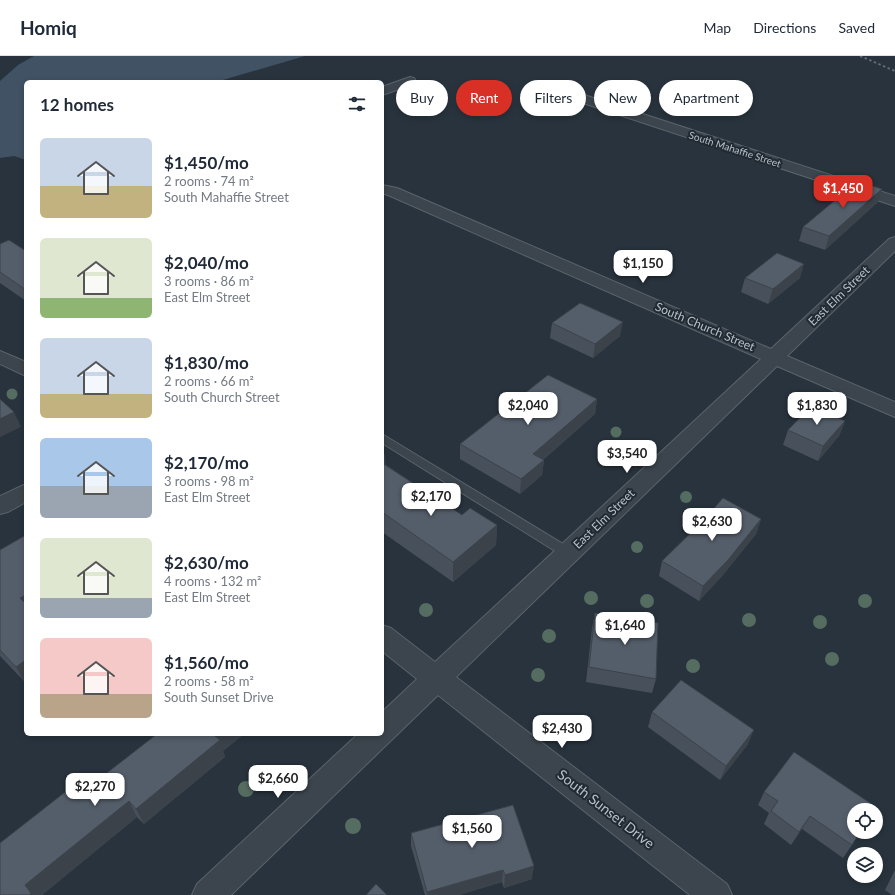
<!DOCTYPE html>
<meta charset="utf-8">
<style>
:root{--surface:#fff;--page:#f2f2f3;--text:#1f2937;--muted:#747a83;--line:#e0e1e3;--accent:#d93025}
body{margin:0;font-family:Lato,sans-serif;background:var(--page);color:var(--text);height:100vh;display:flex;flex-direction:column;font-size:15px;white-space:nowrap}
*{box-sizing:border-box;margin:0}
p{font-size:13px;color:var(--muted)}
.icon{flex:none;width:22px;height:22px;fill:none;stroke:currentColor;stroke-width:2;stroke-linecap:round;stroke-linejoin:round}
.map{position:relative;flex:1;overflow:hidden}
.drawer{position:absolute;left:24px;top:24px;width:360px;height:656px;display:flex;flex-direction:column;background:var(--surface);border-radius:6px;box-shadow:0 2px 6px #0003}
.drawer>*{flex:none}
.guide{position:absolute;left:396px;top:24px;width:380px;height:36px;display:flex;gap:8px}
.fabs{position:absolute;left:847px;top:747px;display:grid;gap:8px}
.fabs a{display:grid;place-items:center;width:36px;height:36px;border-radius:50%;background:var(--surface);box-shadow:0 2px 6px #0003;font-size:20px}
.price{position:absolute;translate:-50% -34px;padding:0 9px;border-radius:8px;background:#fff;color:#222;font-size:13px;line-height:26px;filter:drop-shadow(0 1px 2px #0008)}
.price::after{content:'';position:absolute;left:50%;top:24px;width:12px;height:9px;margin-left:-6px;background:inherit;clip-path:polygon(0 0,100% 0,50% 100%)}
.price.on{background:var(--accent);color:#fff}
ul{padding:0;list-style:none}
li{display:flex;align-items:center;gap:12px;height:100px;padding:0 16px}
li span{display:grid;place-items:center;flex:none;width:112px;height:80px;border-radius:6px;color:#555}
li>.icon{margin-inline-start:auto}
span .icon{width:48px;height:48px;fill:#fffc;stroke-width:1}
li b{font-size:17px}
h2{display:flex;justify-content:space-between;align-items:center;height:48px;padding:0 16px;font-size:17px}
.chip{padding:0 14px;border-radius:18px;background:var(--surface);box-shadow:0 2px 6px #0003;font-size:14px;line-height:36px}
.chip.on{background:var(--accent);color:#fff}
header{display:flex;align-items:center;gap:24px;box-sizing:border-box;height:56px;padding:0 20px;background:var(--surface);border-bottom:1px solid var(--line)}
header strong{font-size:19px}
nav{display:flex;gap:22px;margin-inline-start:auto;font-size:14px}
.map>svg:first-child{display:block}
.water{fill:#405264}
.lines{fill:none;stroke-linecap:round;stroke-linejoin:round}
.service-casing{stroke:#5a636b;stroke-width:2}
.minor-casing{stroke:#5a636b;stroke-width:2}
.service{fill:#3c454d;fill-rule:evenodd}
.minor{fill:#3c454d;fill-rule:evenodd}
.rail{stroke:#606b76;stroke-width:2;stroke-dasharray:2.5 2.5;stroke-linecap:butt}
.tree{fill:#556c61}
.wall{fill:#48515b}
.shaded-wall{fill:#3b424a}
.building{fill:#545e6a;stroke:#3b424a}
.labels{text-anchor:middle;stroke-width:4;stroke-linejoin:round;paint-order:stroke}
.far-street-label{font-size:10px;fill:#b8c0c8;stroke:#212a32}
.street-label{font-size:12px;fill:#b8c0c8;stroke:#212a32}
.near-street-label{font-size:14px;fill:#b8c0c8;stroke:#212a32}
</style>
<header>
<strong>Homiq</strong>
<nav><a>Map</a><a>Directions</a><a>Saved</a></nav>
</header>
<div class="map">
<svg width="895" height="839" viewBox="0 0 895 839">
<rect width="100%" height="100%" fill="#28333d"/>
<path class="water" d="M34,0H305L216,26H26V104L14,100L0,102V25L18,9Z"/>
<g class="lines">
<defs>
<path id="service" d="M382,378L573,494L575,497L573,500L568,502L563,500L382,387Z"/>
<path id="minor" d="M410,21L414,22L416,25L414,28L382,39V31Z
M575,36L895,140V150L571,43L569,40L571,37Z
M382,129L397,132L771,293L889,183L895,181V195L787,300L895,346V361L777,310L456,621L727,828L732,839H690L438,639L231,839H192L197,828L358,678H382V656L417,623L382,595V569L391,572L435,606L761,303L388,139L382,137Z
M0,295L26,306V320L0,308Z
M26,428V446L8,456L0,458V440Z"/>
</defs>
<use href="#service" class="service-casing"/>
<use href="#minor" class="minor-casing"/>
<use href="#service" class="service"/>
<use href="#minor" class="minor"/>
<path class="rail" d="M860,0L895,15"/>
</g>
<g class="tree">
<circle cx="12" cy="338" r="5.5"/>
<circle cx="616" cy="376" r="5.5"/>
<circle cx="686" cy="441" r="6"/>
<circle cx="637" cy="491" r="6"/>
<circle cx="591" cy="542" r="7"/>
<circle cx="647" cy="545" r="7"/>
<circle cx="865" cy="545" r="7"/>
<circle cx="426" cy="554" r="7"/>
<circle cx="749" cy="564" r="7"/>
<circle cx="820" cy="566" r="7"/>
<circle cx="549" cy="580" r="7"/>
<circle cx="832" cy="603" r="7"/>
<circle cx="693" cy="610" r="7"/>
<circle cx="538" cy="619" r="7"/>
<circle cx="246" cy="733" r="8"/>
<circle cx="353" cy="770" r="8"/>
</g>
<path class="wall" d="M878,146L825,194L799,185L803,171Z
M0,188L26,195V245L0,227Z
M745,222H800L768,248L741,236Z
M552,267L620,280L593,302L550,282Z
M597,343L595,358L543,404H544L542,419L520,438L460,403V388Z
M845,365L839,380L818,405L783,389L788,374Z
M382,397L386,409L462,459L497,469L496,489L453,526L382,476Z
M761,463L756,478L723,519L699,545L659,520L662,505L701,467Z
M26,479V624L24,625L0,600V494Z
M595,557L656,623L652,637L586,626L592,572Z
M652,656L748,688L720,724L648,671Z
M157,678H244L223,695L225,701L144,768L137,761L42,839H0L76,741Z
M794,696L852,789L843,802L802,773L791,789L764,768L769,757L758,749L764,736Z
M411,777L532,823L504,832L502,826L459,839H425L411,790Z
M895,814V839H892L885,834Z"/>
<path class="shaded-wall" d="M882,133L878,146L825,194L829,180Z
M804,208L800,222L768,248L773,233Z
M623,266L620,280L593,302L595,288Z
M597,343L595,358L532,413L533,398Z
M14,356L21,371L0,381V363Z
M845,365L839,380L818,405L823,390Z
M385,399L386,419L382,422V401Z
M544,404L542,419L520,438L521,423Z
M761,463L756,478L723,519L699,545L703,530Z
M497,469L496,489L453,526V506Z
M26,539V553L20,542Z
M26,604V624L24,625L16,611Z
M754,674L748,688L720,724L726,710Z
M218,678H244L223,695L225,701L144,768L136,753Z
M129,745L137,761L42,839H29L25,829Z
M810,760L802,773L791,789L799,776Z
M534,810L532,823L504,832L505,819Z
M503,814L502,826L459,839H427V836Z"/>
<path class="building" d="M858,125L882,133L829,180L803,171Z
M9,184L26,195V234L0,216V188Z
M777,197L804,208L773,233L745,222Z
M580,247L623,266L595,288L552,267Z
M548,319L597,343L533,398L544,404L521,423L460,388Z
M0,343L14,356L0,363Z
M811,350L845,365L823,390L788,374Z
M382,397L385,399L382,401Z
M382,407L462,459L470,452L497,469L453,506L382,456Z
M723,442L761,463L728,504L703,530L662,505L701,467Z
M26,479V539L20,542L26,548V604L16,611L0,594V494Z
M595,557L658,567L656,623L589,611Z
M681,624L754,674L726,710L652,656Z
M157,678H218L215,680L220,684L136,753L129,745L25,829L31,837L29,839H0V787L69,733L76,741Z
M794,696L876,751L874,754H854V776H860L852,789L810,760L799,776L771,755L778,745L764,736Z
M513,749L534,810L505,819L503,814L427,836L411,777Z
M376,828L387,839H366Z"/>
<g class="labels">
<g class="far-street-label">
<text transform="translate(735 93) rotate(18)" y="4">South Mahaffie Street</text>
</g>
<g class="street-label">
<text transform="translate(839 240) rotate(-44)" y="4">East Elm Street</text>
<text transform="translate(705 271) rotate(23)" y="4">South Church Street</text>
<text transform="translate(604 463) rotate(-44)" y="4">East Elm Street</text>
</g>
<g class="near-street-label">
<text transform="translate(606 753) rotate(38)" y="5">South Sunset Drive</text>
</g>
</g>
</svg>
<div class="fabs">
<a><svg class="icon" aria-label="locate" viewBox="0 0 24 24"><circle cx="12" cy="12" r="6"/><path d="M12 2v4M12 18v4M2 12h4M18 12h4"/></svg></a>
<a><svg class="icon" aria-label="layers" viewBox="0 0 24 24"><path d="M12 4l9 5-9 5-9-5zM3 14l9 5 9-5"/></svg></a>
</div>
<b class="price on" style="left:843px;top:153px">$1,450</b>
<b class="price" style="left:643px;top:228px">$1,150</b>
<b class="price" style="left:528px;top:370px">$2,040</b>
<b class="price" style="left:817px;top:370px">$1,830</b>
<b class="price" style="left:627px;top:418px">$3,540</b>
<b class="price" style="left:431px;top:461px">$2,170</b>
<b class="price" style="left:712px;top:486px">$2,630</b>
<b class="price" style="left:625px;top:590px">$1,640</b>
<b class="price" style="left:562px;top:693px">$2,430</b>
<b class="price" style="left:278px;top:743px">$2,660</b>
<b class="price" style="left:95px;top:751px">$2,270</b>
<b class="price" style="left:472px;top:793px">$1,560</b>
<div class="guide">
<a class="chip">Buy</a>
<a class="chip on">Rent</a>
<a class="chip">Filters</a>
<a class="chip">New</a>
<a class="chip">Apartment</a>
</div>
<section class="drawer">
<h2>12 homes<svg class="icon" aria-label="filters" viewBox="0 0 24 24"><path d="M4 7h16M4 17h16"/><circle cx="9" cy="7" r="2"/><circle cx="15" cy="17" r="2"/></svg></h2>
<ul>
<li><span style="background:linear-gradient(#c9d6e8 60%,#c2b280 0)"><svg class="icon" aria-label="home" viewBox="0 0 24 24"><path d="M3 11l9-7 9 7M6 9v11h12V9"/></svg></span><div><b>$1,450/mo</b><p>2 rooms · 74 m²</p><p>South Mahaffie Street</p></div></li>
<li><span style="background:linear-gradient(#dfe7d0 75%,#8fb573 0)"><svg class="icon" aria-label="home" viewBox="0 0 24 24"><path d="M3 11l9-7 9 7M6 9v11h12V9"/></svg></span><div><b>$2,040/mo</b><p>3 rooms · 86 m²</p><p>East Elm Street</p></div></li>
<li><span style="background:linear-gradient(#c9d6e8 70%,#c2b280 0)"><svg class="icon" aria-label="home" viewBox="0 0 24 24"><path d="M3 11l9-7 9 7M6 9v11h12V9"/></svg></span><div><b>$1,830/mo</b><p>2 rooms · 66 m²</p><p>South Church Street</p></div></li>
<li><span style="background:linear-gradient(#a9c7e8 60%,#9aa5b1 0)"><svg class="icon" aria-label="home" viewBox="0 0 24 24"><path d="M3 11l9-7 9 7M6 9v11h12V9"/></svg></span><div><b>$2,170/mo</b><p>3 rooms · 98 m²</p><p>East Elm Street</p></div></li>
<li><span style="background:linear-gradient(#dfe7d0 75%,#9aa5b1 0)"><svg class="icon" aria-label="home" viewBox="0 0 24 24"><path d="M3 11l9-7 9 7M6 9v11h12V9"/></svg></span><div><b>$2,630/mo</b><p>4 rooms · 132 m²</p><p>East Elm Street</p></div></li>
<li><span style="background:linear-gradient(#f6c9c9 70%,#b9a48a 0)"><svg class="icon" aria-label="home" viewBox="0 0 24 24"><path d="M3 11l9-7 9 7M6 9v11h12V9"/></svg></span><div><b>$1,560/mo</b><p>2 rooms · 58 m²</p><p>South Sunset Drive</p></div></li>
</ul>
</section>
</div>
